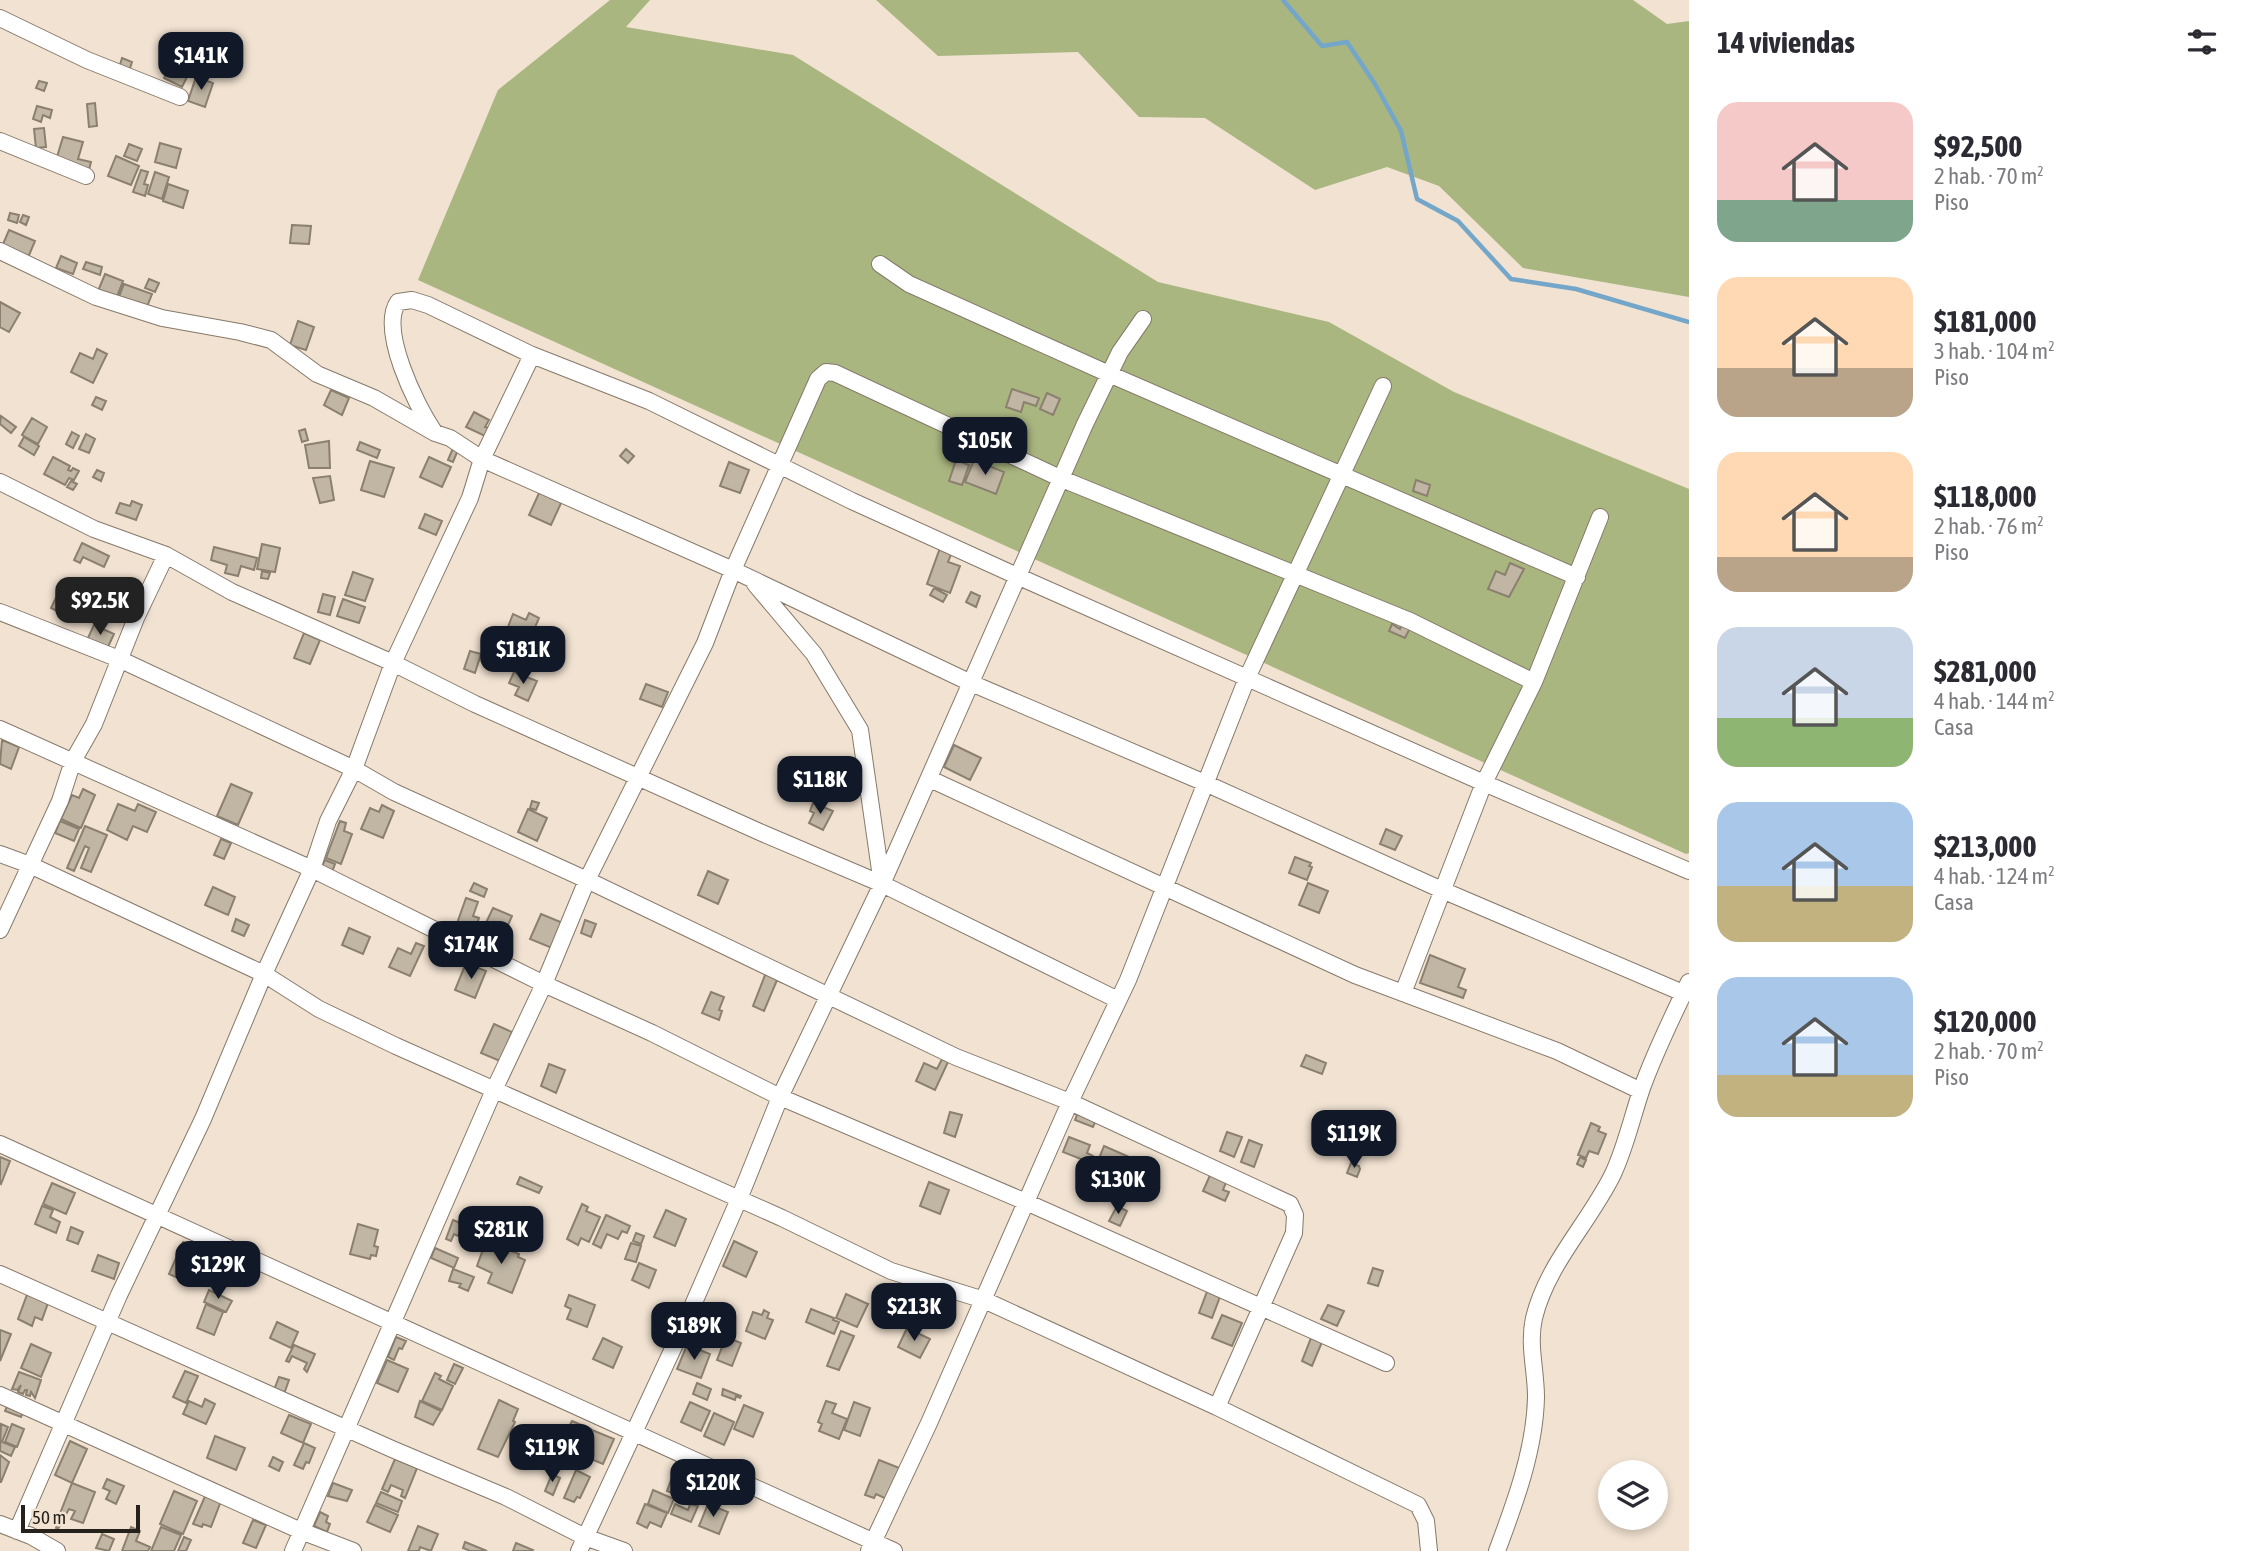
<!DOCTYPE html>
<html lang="es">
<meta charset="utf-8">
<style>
:root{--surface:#fff;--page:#f7f7f7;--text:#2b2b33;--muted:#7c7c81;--accent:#111827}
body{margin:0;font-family:"Asap Condensed",sans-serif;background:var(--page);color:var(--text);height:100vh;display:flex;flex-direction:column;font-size:26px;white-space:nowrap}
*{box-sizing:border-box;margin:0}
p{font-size:23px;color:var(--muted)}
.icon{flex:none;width:38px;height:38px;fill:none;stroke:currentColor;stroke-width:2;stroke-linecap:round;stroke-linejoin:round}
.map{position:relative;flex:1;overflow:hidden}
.side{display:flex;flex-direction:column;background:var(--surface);width:560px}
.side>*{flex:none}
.buttons{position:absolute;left:1598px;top:1460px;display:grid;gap:14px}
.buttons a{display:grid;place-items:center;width:70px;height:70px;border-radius:50%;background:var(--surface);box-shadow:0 4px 10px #0003;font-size:35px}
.scale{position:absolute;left:21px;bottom:18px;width:119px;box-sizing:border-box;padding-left:7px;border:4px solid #26211a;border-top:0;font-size:19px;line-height:24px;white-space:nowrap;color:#26211a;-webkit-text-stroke:5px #f1e2d1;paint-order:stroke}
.price{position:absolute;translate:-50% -60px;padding:0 16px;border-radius:14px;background:var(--accent);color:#fff;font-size:23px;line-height:46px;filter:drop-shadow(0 2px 4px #0008)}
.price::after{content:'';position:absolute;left:50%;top:42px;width:21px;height:16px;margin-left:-10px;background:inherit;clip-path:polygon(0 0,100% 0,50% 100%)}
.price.selected{background:#222;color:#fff}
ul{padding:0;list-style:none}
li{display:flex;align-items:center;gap:21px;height:175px;padding:0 28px}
li span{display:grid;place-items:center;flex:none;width:196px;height:140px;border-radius:21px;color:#555}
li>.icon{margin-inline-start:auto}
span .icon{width:84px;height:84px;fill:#fffc;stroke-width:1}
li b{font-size:30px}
h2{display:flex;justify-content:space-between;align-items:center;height:84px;padding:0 28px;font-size:30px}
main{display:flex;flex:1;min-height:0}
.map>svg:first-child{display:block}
.forest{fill:#aab680}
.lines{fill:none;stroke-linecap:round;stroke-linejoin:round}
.stream{stroke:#73a6c9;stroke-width:4.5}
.building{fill:#c1b6a4;stroke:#8b806f;stroke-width:2}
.minor-casing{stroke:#86796a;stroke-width:18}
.minor{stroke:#fff;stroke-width:16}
</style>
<main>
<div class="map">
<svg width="1689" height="1551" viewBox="0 0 1689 1551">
<rect width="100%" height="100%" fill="#f1e2d1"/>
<path class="forest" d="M610,0H650L626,27L793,55L1158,282L1329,322L1454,392L1689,489V853L1686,854L418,280L498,90Z
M876,0H1633L1667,24L1689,21V297L1523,268L1439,186L1387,167L1315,190L1205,118L1139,117L1078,52L938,56Z"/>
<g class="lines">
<path class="stream" d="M1283,0L1322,46L1347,42L1375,84L1401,131L1417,199L1458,221L1511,279L1576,289L1689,322"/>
</g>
<path class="building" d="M122,58L132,62L129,71L119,68Z
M172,62L190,71L182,87L164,78Z
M196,77L213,83L205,107L188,101Z
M39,81L47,83L44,91L36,88Z
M95,103L97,126L89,127L87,104Z
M37,106L52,110L50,118L43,115L41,122L33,119Z
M44,128L46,147L36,148L34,129Z
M63,137L83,142L78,159L91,162L89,170L57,157Z
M160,143L181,149L176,168L155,162Z
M129,144L142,149L137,161L124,156Z
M116,156L139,166L131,185L108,176Z
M141,170L148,172L144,184L148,185L145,196L133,192Z
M155,172L169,177L162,199L148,194Z
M168,184L188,191L183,208L163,201Z
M10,213L19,215L17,223L8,220Z
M23,215L29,217L26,225L20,222Z
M292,225L311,226L309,244L290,243Z
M9,230L35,241L27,260L1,249Z
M61,256L77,263L73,274L56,268Z
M86,262L102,267L100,275L83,269Z
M105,274L123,281L116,299L98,291Z
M149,279L159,283L155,292L145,288Z
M124,284L152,294L146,309L118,299Z
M0,302L20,313L9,332L0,327Z
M298,321L314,327L306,350L290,345Z
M97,349L107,354L93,383L71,372L80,353L93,359Z
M1012,389L1039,398L1036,406L1024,402L1021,412L1006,407Z
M331,390L349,398L342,415L324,405Z
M1047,393L1060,399L1053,415L1040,409Z
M96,397L106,401L102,410L92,405Z
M474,412L489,420L485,427L489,428L485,436L466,427Z
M1,416L16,427L11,433L0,424Z
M32,418L47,427L38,444L22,435Z
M305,429L308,440L302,442L299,431Z
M72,432L79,436L73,448L66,444Z
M86,434L95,439L89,453L79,449Z
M24,437L39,446L34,455L19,446Z
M329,441L330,468H309L305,445Z
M360,442L380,450L377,458L357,450Z
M453,448L458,450L453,462L448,460Z
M626,449L634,456L628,463L620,456Z
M53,457L70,466L68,470L71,471L73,468L79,471L74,480L69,478L65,485L44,474Z
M429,457L451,467L442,487L420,477Z
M956,460L969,465L962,485L949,481Z
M974,460L1004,472L996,494L965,482Z
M370,461L394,468L384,497L361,490Z
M729,462L749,470L740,493L720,486Z
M97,470L104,473L101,481L93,477Z
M330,476L334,500L320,503L313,478Z
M1416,480L1430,485L1427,496L1413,491Z
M71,481L77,484L73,490L67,487Z
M540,491L562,501L551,525L529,515Z
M132,501L142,505L136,520L116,513L120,503L130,506Z
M425,514L442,521L436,535L419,528Z
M82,543L109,556L104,567L83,557L80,563L74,560Z
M262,544L280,548L275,572L257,569Z
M214,547L257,558L254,570L241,566L238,576L225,573L227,565L211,560Z
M940,548L952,552L948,562L960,566L950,593L927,584Z
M1510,563L1524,569L1509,597L1488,589L1496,571L1505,575Z
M262,571L270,573L268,579L261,578Z
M353,572L373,579L365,601L345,595Z
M65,579L85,588L73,613L64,608L61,613L51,608Z
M934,588L947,595L943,602L930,595Z
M86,591L107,599L99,619L79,611Z
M971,592L980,596L976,607L966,602Z
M323,594L335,597L330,615L318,612Z
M343,599L365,607L359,623L337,616Z
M529,613L539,618L527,646L504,637L513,614L526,620Z
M1403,622L1411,626L1405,638L1389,631L1392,624L1400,629Z
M94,625L114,634L107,649L87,640Z
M304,633L320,640L310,664L294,658Z
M470,651L481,654L475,673L464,669Z
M514,672L537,681L528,701L515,695L519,687L509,683Z
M646,684L668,692L662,707L640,699Z
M2,740L19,747L11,769L0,764Z
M954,745L981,758L970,780L944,767Z
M231,784L252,793L238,825L217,816Z
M83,789L95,795L81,828L61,819L72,795L79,798Z
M532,801L539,803L536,810L530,808Z
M813,803L833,811L823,830L809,823L814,813L810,811Z
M118,804L135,811L138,804L156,812L147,832L133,826L127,840L107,830Z
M382,805L394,811L383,838L361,829L370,808L379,812Z
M528,809L547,818L537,841L518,832Z
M60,821L79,829L74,841L55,833Z
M340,821L346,823L344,831L352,834L341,864L326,858Z
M85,826L107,835L91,872L81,868L89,848L85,846L74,871L67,868Z
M1386,829L1402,836L1395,850L1380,844Z
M221,839L231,843L224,859L214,855Z
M1295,857L1311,863L1309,866L1312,867L1307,880L1289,873Z
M325,860L335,864L332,872L321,868Z
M708,871L728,880L718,904L698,895Z
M474,883L487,889L484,897L470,891Z
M1308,883L1328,891L1319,913L1299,905Z
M213,887L235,897L228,915L205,905Z
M466,898L478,902L473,916L479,918L475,930L466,927L464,932L455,929Z
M493,908L512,916L500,943L484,936L488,927L485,925Z
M541,914L563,923L552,948L530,939Z
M236,919L249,925L244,936L232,931Z
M585,920L596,924L591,937L581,933Z
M349,928L370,937L363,954L342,945Z
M416,943L424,946L410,976L389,967L398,948L411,954Z
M1430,955L1465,969L1458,987L1466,990L1463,998L1420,983Z
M466,963L486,971L475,998L455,990Z
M767,970L783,976L781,982L777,980L764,1011L753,1006Z
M711,992L724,997L719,1010L722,1011L719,1020L702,1013Z
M494,1024L512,1032L500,1061L481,1053Z
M1306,1055L1326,1063L1322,1074L1301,1066Z
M942,1059L948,1062L935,1090L916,1081L924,1063L937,1069Z
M549,1064L565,1070L556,1093L541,1086Z
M1079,1110L1097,1118L1093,1127L1075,1120Z
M950,1112L962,1115L955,1137L944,1133Z
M1591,1123L1600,1127L1598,1131L1606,1134L1598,1154L1589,1151L1586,1158L1578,1155Z
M1227,1132L1242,1137L1234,1157L1220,1151Z
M1069,1137L1090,1145L1087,1153L1093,1156L1091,1163L1063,1152Z
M1249,1140L1262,1145L1254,1167L1241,1162Z
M1104,1146L1136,1160L1128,1180L1096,1166Z
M0,1157L10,1161L1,1184L0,1183Z
M1580,1157L1586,1160L1583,1167L1577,1164Z
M1351,1163L1359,1166L1360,1169L1357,1177L1347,1173Z
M1211,1173L1227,1180L1223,1190L1229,1192L1225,1201L1203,1191Z
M520,1177L542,1187L539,1193L517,1184Z
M929,1182L949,1190L940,1214L920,1206Z
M52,1183L75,1193L66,1214L43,1204Z
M582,1204L588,1207L586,1211L600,1217L589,1242L581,1238L578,1245L567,1239Z
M42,1206L53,1210L50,1217L60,1222L56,1233L35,1224Z
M1117,1206L1127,1211L1120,1226L1109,1221Z
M666,1210L686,1219L675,1246L654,1237Z
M606,1215L630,1226L627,1233L622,1231L618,1239L607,1234L601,1248L593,1244Z
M453,1220L463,1224L458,1236L454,1234L451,1241L446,1239Z
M358,1224L378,1230L374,1246L378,1247L376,1256L371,1255L370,1259L350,1254Z
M71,1227L83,1232L78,1244L67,1240Z
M636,1233L644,1236L641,1244L633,1241Z
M486,1241L519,1254L518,1257L525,1260L512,1293L488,1283L492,1273L477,1266Z
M734,1241L757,1252L746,1277L723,1266Z
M183,1242L203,1251L189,1283L169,1274Z
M631,1243L641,1246L636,1262L625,1259Z
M435,1248L458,1258L454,1268L431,1258Z
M98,1255L119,1263L114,1279L92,1271Z
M225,1260L234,1264L231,1270L222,1267Z
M639,1263L656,1270L649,1288L632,1280Z
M1373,1268L1383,1271L1378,1286L1368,1283Z
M453,1269L474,1277L468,1291L459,1287L461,1284L449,1281Z
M1208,1289L1221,1294L1212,1318L1199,1313Z
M209,1290L232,1301L226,1312L204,1302Z
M28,1292L49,1300L42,1320L35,1317L32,1326L18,1319Z
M846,1294L868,1304L857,1327L836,1318Z
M569,1295L595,1305L587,1327L567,1319L571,1309L565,1306Z
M206,1304L223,1312L214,1335L197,1328Z
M1328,1305L1344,1311L1337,1326L1321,1319Z
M811,1309L834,1318L833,1320L839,1322L834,1334L806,1322Z
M764,1310L769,1313L767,1318L773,1320L765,1339L746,1331L753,1312L762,1315Z
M1222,1315L1242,1323L1232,1346L1212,1338Z
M277,1322L298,1332L291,1348L270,1338Z
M907,1328L930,1339L920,1358L898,1347Z
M0,1330L11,1334L0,1361Z
M841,1331L854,1336L839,1370L827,1366Z
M396,1337L406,1341L402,1349L399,1348L394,1360L388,1357Z
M726,1337L741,1343L732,1366L717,1360Z
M603,1338L622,1347L613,1368L593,1359Z
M1311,1338L1322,1342L1312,1366L1302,1361Z
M31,1344L51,1353L41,1377L21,1368Z
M294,1345L315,1354L307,1372L304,1369L307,1363L292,1356L289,1362L286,1361Z
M687,1345L710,1354L701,1378L677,1369Z
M387,1360L408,1369L398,1392L377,1383Z
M454,1364L463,1368L455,1384L447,1380Z
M185,1371L198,1376L186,1403L173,1397Z
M19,1372L41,1380L35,1398L31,1392L30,1396L26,1395L27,1390H25L23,1394L18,1392L21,1385L17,1390L12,1389Z
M435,1373L441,1376L439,1379L453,1386L442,1410L422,1401Z
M279,1377L289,1380L284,1394L274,1390Z
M697,1383L711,1389L707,1400L693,1394Z
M723,1389L741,1396L740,1398L736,1396L735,1400L722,1395Z
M205,1399L215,1404L206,1424L183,1414L189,1401L202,1407Z
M499,1400L518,1409L513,1421L515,1422L498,1457L478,1449Z
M420,1401L441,1411L433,1425L415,1417Z
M826,1401L836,1404L832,1413L847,1419L839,1439L819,1431L822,1424L818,1422Z
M690,1402L710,1411L701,1431L681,1422Z
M854,1402L870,1408L860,1436L844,1430Z
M8,1404L24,1410L21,1417L5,1411Z
M744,1405L763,1413L753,1437L734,1429Z
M714,1413L734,1422L724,1445L704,1436Z
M289,1415L311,1424L303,1443L281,1433Z
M572,1421L591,1429L574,1469L554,1461L564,1438L560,1437L564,1428L567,1430Z
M1,1424L8,1427L2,1442L15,1447L11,1456L0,1451Z
M12,1424L24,1429L17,1447L5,1442Z
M592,1430L614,1439L603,1464L581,1455Z
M215,1436L245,1448L236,1470L207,1458Z
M70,1441L87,1449L72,1483L55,1475Z
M304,1443L315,1448L309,1463L306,1462L303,1469L294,1465Z
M0,1455L9,1462L1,1482H0Z
M273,1457L283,1462L279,1471L269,1466Z
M395,1459L417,1468L405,1498L401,1496L403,1490L391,1485L388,1492L382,1489Z
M879,1460L902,1469L889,1500L876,1494L874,1498L865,1495Z
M677,1464L687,1468L677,1495L667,1491Z
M576,1470L590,1477L580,1498L577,1497L574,1502L564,1498Z
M552,1474L560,1478L553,1495L545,1491Z
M107,1479L124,1486L116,1504L106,1499L110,1491L103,1488Z
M72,1483L95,1492L83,1523L71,1519L75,1511L69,1509L58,1529L56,1528L61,1511Z
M333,1483L352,1490L347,1501L328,1496Z
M653,1490L674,1499L668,1513L648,1504Z
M174,1491L197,1501L183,1534L160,1524Z
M381,1492L402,1501L398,1512L376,1503Z
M206,1494L221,1501L211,1527L203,1524L202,1527L193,1524Z
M645,1504L667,1513L661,1527L650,1522L647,1528L637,1523Z
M675,1504L688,1510L690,1504L698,1506L691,1522L671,1514Z
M708,1504L728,1512L719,1534L699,1526Z
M375,1505L398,1515L390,1532L367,1522Z
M320,1512L328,1516L326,1522L330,1524L327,1532L314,1526Z
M253,1520L266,1525L256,1548L243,1543Z
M418,1526L438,1534L431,1551L420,1547L419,1551H408Z
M131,1527L140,1531L136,1541L150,1547L148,1551H122Z
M161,1527L181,1535L174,1551H151Z
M102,1534L114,1539L109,1551L96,1548Z
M184,1537L191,1540L186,1551H178Z
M465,1542L487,1551H470L463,1548Z
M516,1543L533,1550L532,1551H513Z"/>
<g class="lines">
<defs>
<path id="minor" d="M0,18L87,60L180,97
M0,141L86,176
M0,251L96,297L162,318L240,332L271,340L317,374L374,398L435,433L450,438L482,459L733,570L971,683L1205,783L1442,890L1683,993
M880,264L909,284L1109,374L1577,577
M433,430C416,405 379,330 398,302L412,300L428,305L532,355L649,401L852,501L1017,576L1484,783L1689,871
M0,482L94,529L166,555L232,592L393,663L475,704L762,833L882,884L1118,1000
M0,612L119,659L354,769L394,792L587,880L956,1057L1070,1102L1290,1204L1295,1215L1294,1233L1217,1407
M0,729L312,869L544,984L652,1033L780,1097L1026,1202L1386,1363
M930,779L1355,975L1557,1051L1641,1091
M0,854L30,865L264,974L319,1009L396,1046L782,1218L891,1271L984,1300L1217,1407L1418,1505L1426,1521L1429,1551
M882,884L1085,424L1120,352L1143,319
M0,930L60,801L73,761L94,724L136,618L166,555
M1403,993L1484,783L1534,682L1600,517
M0,1144L894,1551
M0,1274L392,1449L506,1497L585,1537L624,1551
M0,1395L301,1531L353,1551
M0,1524L31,1536L57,1551
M17,1531L119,1295L203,1119L264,974L312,869L328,821L354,769L393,663L470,498L482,459L532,355
M293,1551L494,1090L544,984L587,880L705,643L733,570L818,379L826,372L835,373L1062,479L1410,621L1534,682
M579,1551L689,1314L739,1199L780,1097L882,884L860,730L814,654L755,584
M869,1551L929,1423L1070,1102L1128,980L1247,678L1383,386
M1497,1551C1515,1503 1535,1449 1536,1397C1536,1370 1528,1345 1534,1318C1547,1264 1589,1223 1613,1174C1626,1146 1632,1117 1642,1088C1655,1052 1672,1017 1689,982"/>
</defs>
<use href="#minor" class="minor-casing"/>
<use href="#minor" class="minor"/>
</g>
</svg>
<div class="buttons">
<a><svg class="icon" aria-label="layers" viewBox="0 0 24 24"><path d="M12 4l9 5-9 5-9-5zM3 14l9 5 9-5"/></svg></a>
</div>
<div class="scale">50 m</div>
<b class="price" style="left:201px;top:92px">$141K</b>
<b class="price" style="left:985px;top:477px">$105K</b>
<b class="price selected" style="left:100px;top:637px">$92.5K</b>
<b class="price" style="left:523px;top:686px">$181K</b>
<b class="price" style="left:820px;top:816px">$118K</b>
<b class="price" style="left:471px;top:981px">$174K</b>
<b class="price" style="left:1354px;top:1170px">$119K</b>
<b class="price" style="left:1118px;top:1216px">$130K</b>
<b class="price" style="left:501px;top:1266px">$281K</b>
<b class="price" style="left:218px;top:1301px">$129K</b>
<b class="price" style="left:914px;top:1343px">$213K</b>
<b class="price" style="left:694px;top:1362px">$189K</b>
<b class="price" style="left:552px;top:1484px">$119K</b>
<b class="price" style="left:713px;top:1519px">$120K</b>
</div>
<section class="side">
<h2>14 viviendas<svg class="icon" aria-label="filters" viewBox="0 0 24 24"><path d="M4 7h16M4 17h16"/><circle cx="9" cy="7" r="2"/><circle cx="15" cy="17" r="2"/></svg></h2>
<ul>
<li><span style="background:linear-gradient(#f6c9c9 70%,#7fa58c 0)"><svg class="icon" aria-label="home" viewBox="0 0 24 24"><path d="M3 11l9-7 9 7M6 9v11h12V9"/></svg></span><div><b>$92,500</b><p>2 hab. · 70 m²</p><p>Piso</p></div></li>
<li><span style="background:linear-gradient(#ffd9b3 65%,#b9a48a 0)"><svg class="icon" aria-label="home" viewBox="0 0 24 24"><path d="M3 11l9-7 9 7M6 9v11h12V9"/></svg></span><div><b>$181,000</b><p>3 hab. · 104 m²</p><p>Piso</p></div></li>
<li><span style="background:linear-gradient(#ffd9b3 75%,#b9a48a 0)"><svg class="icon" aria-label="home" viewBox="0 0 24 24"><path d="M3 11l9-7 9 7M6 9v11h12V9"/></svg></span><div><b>$118,000</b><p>2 hab. · 76 m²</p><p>Piso</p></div></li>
<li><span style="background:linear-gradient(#c9d6e8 65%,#8fb573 0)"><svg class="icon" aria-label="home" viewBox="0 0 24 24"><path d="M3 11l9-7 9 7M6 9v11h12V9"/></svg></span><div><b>$281,000</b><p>4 hab. · 144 m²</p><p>Casa</p></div></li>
<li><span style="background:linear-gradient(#a9c7e8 60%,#c2b280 0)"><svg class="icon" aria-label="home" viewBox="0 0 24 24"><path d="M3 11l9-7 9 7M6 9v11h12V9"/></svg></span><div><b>$213,000</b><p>4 hab. · 124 m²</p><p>Casa</p></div></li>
<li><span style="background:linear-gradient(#a9c7e8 70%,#c2b280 0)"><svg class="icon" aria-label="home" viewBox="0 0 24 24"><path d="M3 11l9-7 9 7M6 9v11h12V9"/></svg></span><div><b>$120,000</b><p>2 hab. · 70 m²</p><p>Piso</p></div></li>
</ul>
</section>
</main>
